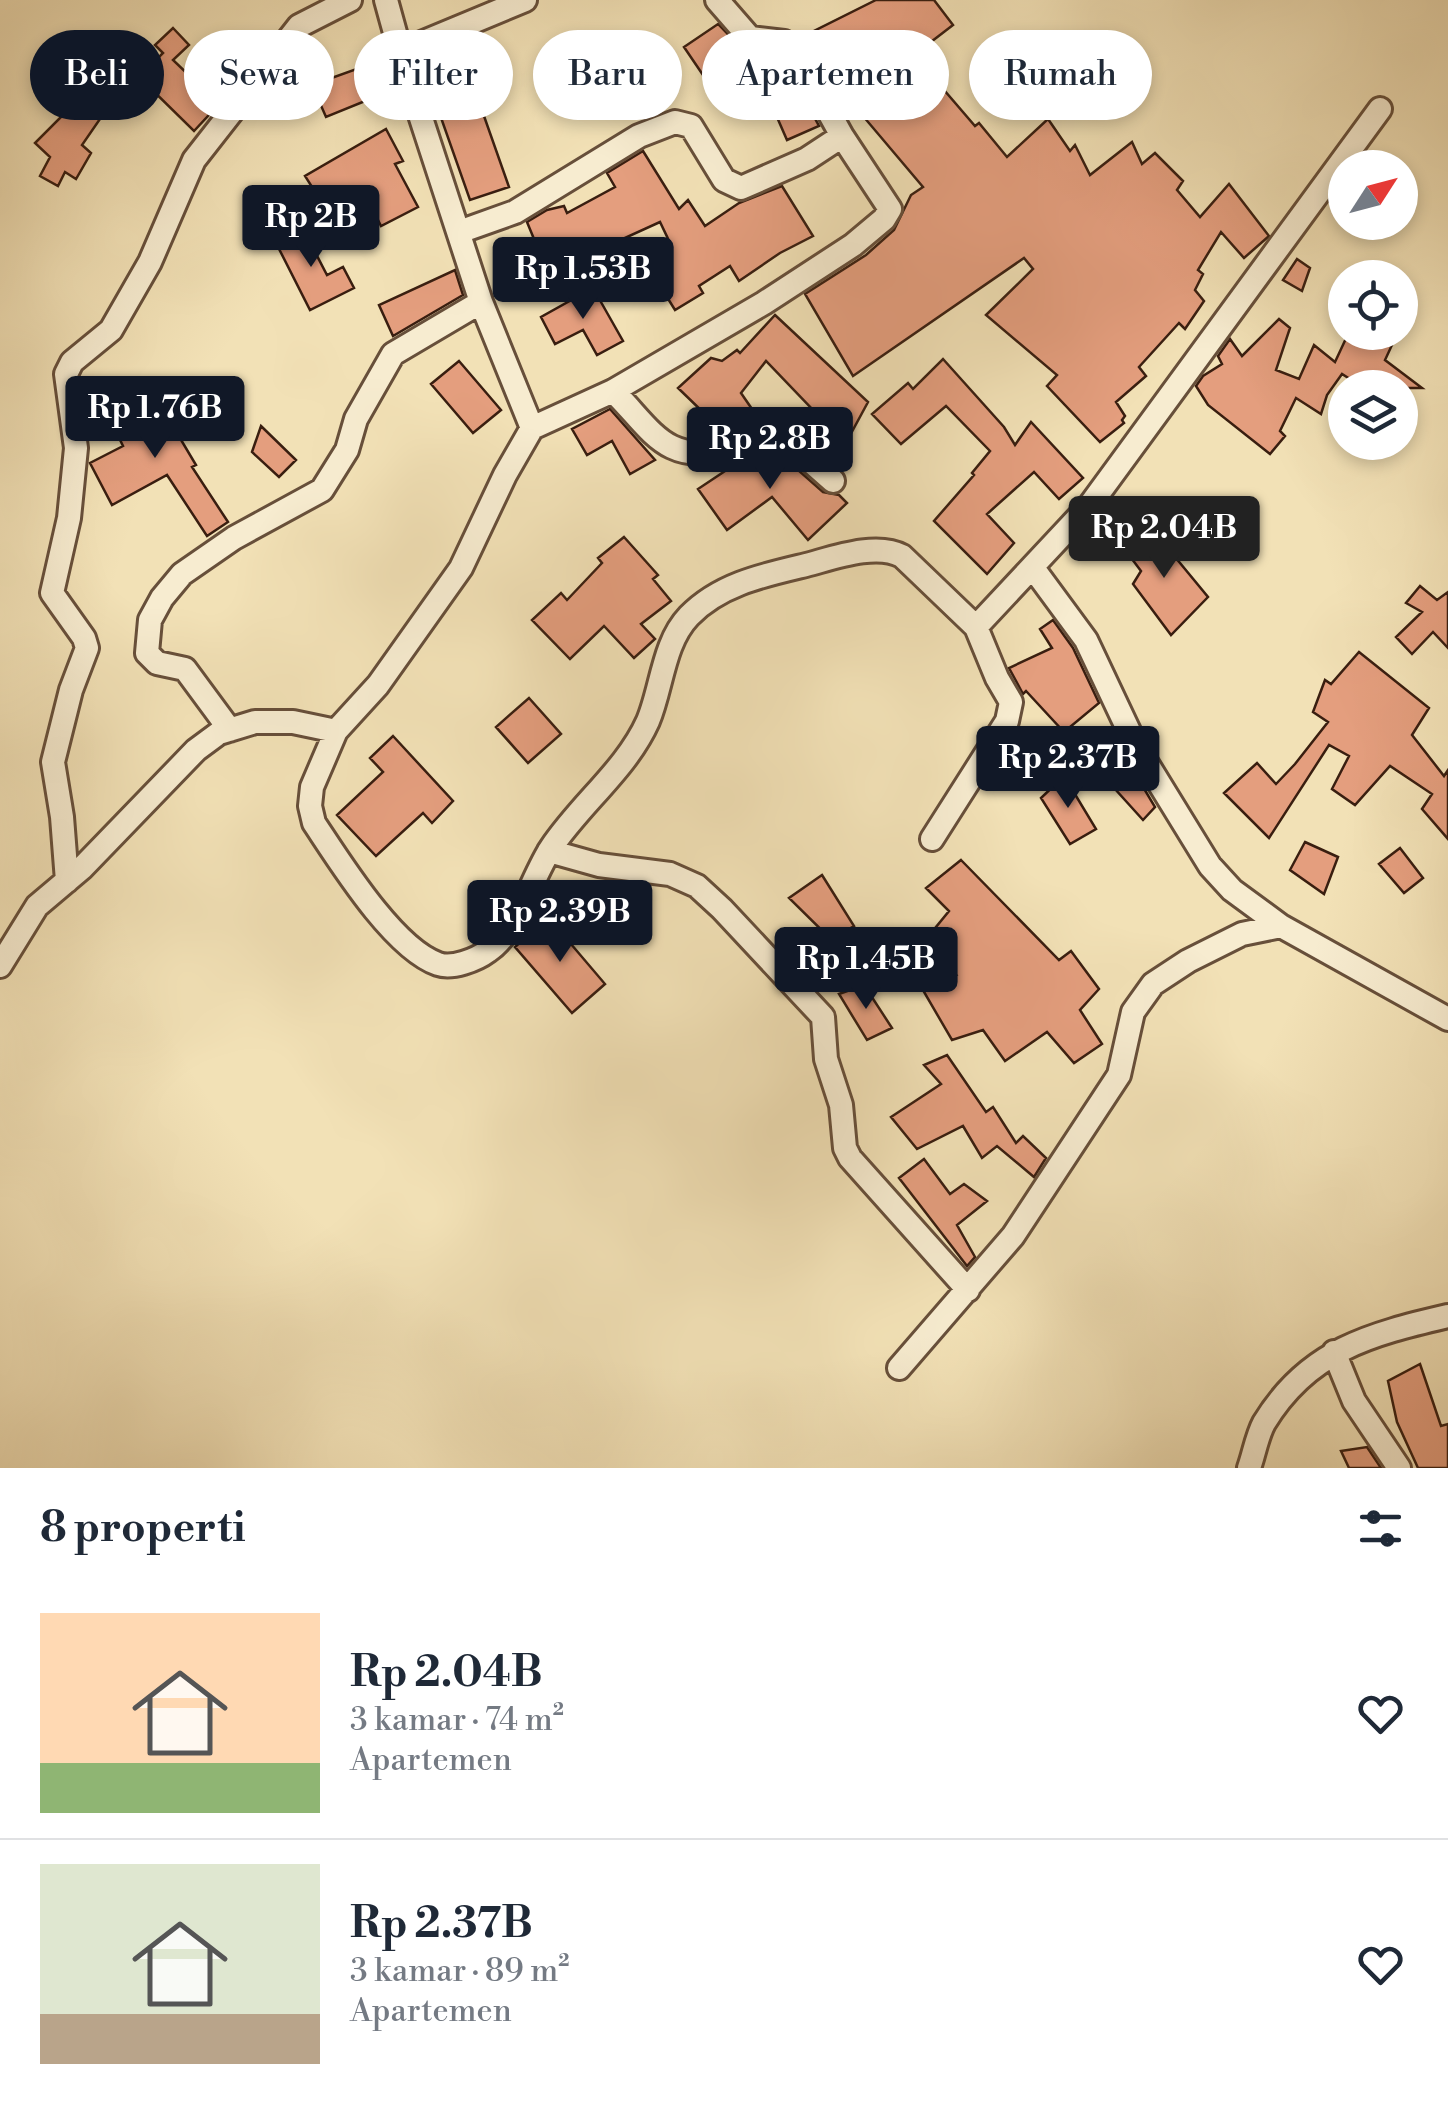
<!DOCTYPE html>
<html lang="id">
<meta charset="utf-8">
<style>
:root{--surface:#fff;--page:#f2f2f3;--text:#1f2937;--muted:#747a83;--line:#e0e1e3;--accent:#111827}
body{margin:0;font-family:"Libre Bodoni",serif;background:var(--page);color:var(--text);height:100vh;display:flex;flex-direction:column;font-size:38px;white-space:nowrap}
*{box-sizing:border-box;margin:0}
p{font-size:32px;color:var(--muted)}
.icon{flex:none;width:55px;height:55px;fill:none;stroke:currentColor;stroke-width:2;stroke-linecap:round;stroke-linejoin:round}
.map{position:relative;height:1468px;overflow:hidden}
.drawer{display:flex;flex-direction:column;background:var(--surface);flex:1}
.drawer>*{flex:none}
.hud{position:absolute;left:30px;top:30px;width:1390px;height:90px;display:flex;gap:20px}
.needle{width:65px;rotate:54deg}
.fabs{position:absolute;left:1328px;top:150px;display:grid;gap:20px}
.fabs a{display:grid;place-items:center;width:90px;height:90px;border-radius:50%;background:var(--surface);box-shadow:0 5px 15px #0003;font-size:50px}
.price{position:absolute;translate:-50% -85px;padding:0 22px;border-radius:10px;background:var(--accent);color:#fff;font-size:32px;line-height:65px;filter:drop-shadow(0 2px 5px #0008)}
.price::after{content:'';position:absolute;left:50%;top:60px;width:30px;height:22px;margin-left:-15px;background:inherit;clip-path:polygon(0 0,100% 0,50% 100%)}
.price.selected{background:#222;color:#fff}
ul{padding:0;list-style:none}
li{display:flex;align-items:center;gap:30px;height:250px;padding:0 40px}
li+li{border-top:2px solid var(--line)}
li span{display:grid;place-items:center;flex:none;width:280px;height:200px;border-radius:0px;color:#555}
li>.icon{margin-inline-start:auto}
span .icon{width:120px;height:120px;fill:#fffc;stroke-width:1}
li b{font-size:42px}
h2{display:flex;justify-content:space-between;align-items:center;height:120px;padding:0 40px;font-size:42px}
.chip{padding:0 35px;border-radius:45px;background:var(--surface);box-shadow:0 5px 15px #0003;font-size:35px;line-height:90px}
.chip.selected{background:var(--accent);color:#fff}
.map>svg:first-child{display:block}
.building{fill:#e49e7e;stroke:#391e10;stroke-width:2.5}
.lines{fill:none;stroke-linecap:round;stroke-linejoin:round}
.minor-casing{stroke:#674f3a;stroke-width:28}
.minor{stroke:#f7ecd0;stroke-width:22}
</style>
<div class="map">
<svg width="1448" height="1468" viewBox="0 0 1448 1468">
<rect width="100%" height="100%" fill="#f2e1b6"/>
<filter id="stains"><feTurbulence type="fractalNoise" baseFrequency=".002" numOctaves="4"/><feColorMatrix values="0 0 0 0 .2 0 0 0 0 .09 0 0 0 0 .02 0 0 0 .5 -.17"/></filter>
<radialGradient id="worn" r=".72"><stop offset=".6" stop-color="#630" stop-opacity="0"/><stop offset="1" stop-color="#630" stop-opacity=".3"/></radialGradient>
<path class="building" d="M876,0H934L953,25L914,55L975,126L979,123L1007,157L1048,119L1070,151L1075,145L1090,175L1132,142L1142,164L1155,153L1183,181L1177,190L1200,217L1229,184L1269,236L1244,258L1221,232L1198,270L1203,274L1195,290L1204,301L1185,329L1179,323L1139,367L1146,376L1116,402L1125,416L1122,420L1124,423L1100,442L1047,386L1057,375L986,315L1033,269L1024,258L853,376L805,294L866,255L894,230L911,195L923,187L863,116L868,112L835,47L828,53L812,32Z
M718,24L744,51L705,78L684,47Z
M173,28L189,45L173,60L219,104L194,131L139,77L163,53L155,45Z
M116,59L133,71L82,145L91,153L76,179L65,172L58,186L40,176L50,157L35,143L74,104L57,93L76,65L101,82Z
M362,67L375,97L326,117L312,85Z
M794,80L819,126L787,140L766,92Z
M478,99L509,187L470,200L439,112Z
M386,129L403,161L395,164L418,207L381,226L367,198L333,220L305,176Z
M643,151L679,209L688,200L705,226L739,203L782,186L813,236L780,253L739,281L730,266L699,286L703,293L675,310L644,260L671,245L660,222L548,273L527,222L547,210L564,206L567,213L615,187L607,173Z
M301,225L327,275L343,267L354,288L310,310L274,239Z
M1297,259L1310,268L1302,291L1283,280Z
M455,270L463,295L393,336L379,305Z
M593,288L623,341L597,355L583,330L555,344L541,317Z
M775,315L868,402L835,463L798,430L812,409L766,361L741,393L754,412L741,426L726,433L701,437L696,432L707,416L678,388L711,358L722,361L737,350L740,353Z
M1279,319L1290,328L1276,370L1299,379L1314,345L1335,362L1349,332H1398L1385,360L1422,388H1364L1342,374L1327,395L1321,414L1296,398L1280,431L1285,436L1270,454L1208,405L1196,386L1203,376L1222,364L1218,356L1230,339L1242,356Z
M943,359L1004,427L1015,445L1031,422L1083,478L1059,499L1034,472L987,514L1014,543L987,574L934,521L974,475L972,473L990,451L946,406L901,444L872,414L908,383L913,389Z
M459,361L501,410L473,433L431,384Z
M159,392L174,419L171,423L196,465L192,467L228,522L207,536L167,475L112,505L90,463L123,446L110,419Z
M610,409L655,460L630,474L612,441L587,455L572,429Z
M261,426L296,460L279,477L252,452Z
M766,447L778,457L780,454L823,492L839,495L847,503L808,540L772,497L727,530L698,489L731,467L727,463Z
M1152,529L1208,597L1171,635L1133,584L1141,571L1123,547Z
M624,537L658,575L653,579L671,601L641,624L655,639L634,658L604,626L570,659L532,620L561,593L567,600L602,563L598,558Z
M1420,586L1437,600L1448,592V648L1433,632L1412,654L1396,637L1422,612L1406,603Z
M1053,620L1073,648L1099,703L1064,732L1026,691L1023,694L1009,668L1052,648L1040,629Z
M1359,652L1429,708L1412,735L1444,776L1448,770V839L1422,809L1432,794L1390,766L1355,805L1332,789L1349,756L1329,745L1269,838L1224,793L1257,763L1276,784L1295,764L1328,722L1313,712L1325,680L1331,684Z
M529,698L561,734L528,763L496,727Z
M393,736L453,801L432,823L423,813L376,856L337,815L383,772L370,758Z
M1121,750L1155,807L1143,820L1106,779Z
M1064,776L1096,829L1070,844L1041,798Z
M1305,842L1338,857L1324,894L1290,870Z
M1400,848L1423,878L1404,893L1379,864Z
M961,860L1059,960L1071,951L1099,989L1080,1010L1102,1044L1074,1063L1047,1032L1005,1061L983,1030L952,1040L920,985L956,975L923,943L949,911L926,888Z
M822,875L854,926L844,932L856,964L789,898Z
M548,917L605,984L572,1013L515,947Z
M864,985L892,1028L867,1040L839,994Z
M947,1055L986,1112L993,1107L1016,1143L1023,1136L1046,1158L1034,1177L997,1146L982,1158L963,1126L917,1149L891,1117L941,1084L924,1065Z
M924,1159L950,1194L964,1184L987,1201L957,1225L975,1257L967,1266L899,1178Z
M1420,1364L1441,1426L1448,1424V1468H1418L1397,1422L1388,1381Z
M1367,1447L1381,1468H1349L1341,1451Z"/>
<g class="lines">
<defs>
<path id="minor" d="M386,0L405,69L481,302L532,428
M717,0L750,38L784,42L800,60L842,136
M400,52L525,0
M459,232L515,212L639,136L675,122L691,126L724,180L741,188L807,159L842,136L890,209L884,219L853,245L764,303L613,391L532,428L505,475L461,568L378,685L336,731L312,787L310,806L314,823C340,862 393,948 438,964C452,969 476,960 488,951C517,932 532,877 551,848C581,803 626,770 648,721C662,688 663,643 689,616C720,584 764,575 806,565C833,558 876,542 902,556L976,627L997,678L1011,702L1007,721L932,839
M613,391C651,428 666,468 730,447C745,442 758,431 774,429L833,481
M1033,568L1086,640L1135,744L1210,866L1232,890L1281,926L1448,1019
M976,627L1090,505L1380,109
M230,730L185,669L157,663L147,653L150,620L162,598L182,574L234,538L322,490L347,450L356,419L393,354L481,302
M549,851L599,865L670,874L697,886L722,909L823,1017L826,1059L841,1105L845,1148L850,1158L968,1290
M67,881L62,817L53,762L71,690L87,648L84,638L52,593L69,518L76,448L66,374L72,362L111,330L150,262L194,160L299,26L350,0
M0,966L37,906L82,868L196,750L219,733L255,722H293L336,731
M1334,1352L1354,1401L1399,1468
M899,1368L1013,1236L1119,1075L1133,1012L1153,984L1188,961L1242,934L1281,926
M1249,1468C1254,1454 1257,1436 1264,1423C1308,1350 1371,1334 1448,1316"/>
</defs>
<use href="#minor" class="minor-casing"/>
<use href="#minor" class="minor"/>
</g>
<rect width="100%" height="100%" filter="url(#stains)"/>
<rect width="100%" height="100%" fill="url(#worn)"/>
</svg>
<div class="fabs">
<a><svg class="needle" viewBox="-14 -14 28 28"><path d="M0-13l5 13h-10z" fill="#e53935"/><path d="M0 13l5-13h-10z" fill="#747a83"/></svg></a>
<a><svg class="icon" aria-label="locate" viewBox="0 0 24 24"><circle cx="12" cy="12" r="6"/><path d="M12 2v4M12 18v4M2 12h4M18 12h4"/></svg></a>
<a><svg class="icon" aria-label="layers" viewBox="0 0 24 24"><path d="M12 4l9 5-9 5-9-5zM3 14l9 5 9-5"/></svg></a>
</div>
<b class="price" style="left:311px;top:270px">Rp 2B</b>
<b class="price" style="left:583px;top:322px">Rp 1.53B</b>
<b class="price" style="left:155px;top:461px">Rp 1.76B</b>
<b class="price" style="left:770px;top:492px">Rp 2.8B</b>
<b class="price selected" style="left:1164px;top:581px">Rp 2.04B</b>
<b class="price" style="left:1068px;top:811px">Rp 2.37B</b>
<b class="price" style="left:560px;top:965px">Rp 2.39B</b>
<b class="price" style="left:866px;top:1012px">Rp 1.45B</b>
<div class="hud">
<a class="chip selected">Beli</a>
<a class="chip">Sewa</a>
<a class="chip">Filter</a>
<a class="chip">Baru</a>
<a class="chip">Apartemen</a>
<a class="chip">Rumah</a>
</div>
</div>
<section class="drawer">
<h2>8 properti<svg class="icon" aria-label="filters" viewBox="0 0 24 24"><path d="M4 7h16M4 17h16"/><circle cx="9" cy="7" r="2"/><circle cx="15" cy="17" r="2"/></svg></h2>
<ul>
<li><span style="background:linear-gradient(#ffd9b3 75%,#8fb573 0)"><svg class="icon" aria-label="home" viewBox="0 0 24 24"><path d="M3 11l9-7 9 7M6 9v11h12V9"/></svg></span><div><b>Rp 2.04B</b><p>3 kamar · 74 m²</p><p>Apartemen</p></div><svg class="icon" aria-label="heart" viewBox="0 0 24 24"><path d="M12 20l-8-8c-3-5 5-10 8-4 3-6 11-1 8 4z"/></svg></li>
<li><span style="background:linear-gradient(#dfe7d0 75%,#b9a48a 0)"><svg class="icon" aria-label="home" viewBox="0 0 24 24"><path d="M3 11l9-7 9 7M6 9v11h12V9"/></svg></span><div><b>Rp 2.37B</b><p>3 kamar · 89 m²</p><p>Apartemen</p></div><svg class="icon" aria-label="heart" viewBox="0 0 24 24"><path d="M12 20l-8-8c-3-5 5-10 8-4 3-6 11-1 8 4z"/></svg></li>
</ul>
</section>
